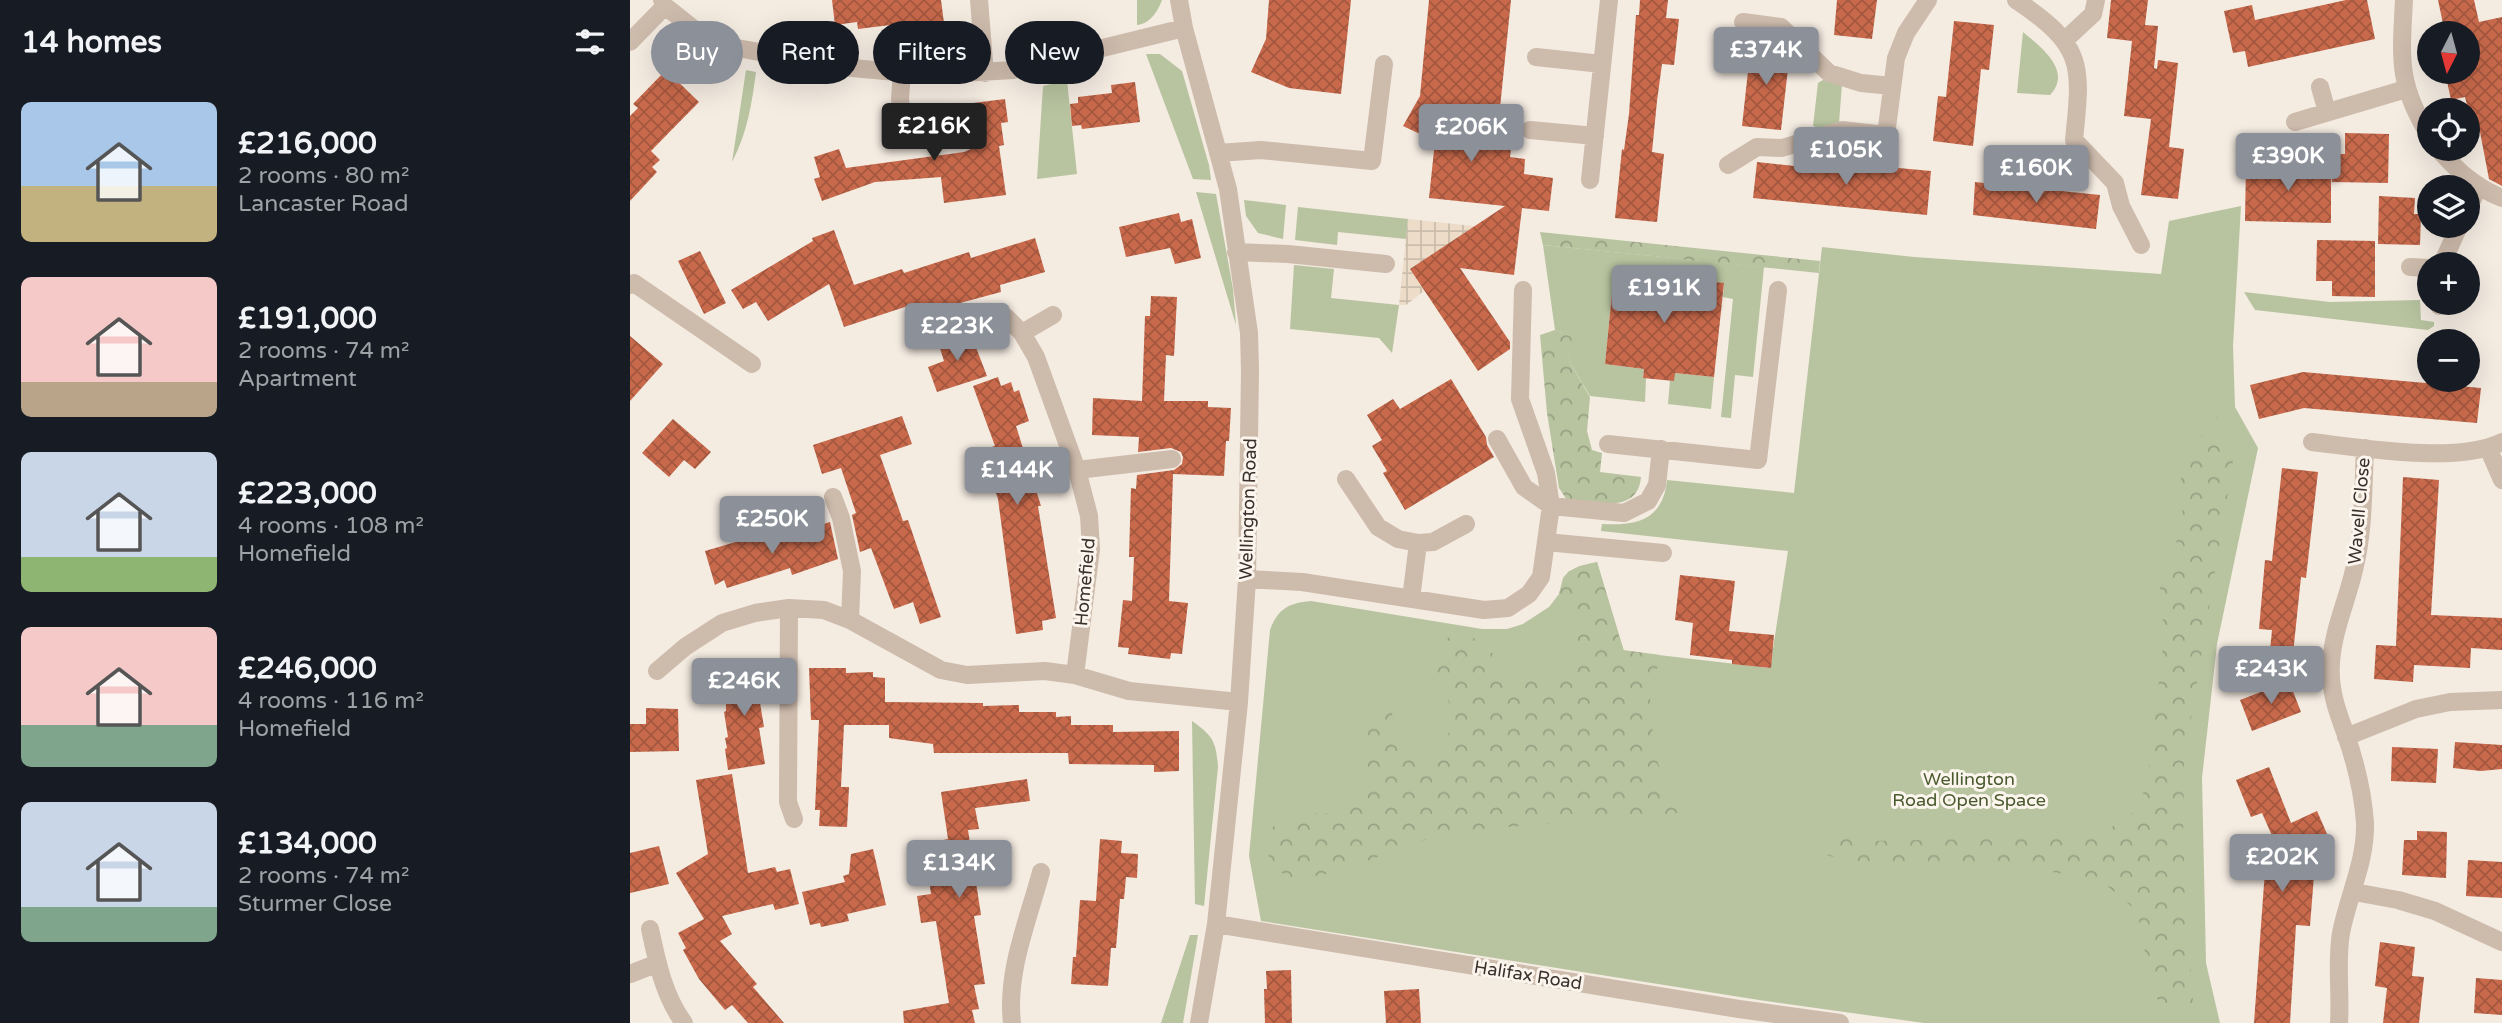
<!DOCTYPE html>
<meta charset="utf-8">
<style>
:root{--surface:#171b24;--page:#242831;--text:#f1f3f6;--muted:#9ea1a6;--accent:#8c9099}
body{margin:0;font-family:"Varela Round",sans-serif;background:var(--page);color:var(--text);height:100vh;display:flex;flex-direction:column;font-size:26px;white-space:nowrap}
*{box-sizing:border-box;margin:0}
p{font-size:23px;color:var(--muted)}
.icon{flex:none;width:38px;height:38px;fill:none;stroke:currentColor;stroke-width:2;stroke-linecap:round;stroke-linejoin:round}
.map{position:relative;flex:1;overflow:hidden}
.drawer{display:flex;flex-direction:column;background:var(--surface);width:630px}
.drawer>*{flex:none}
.guide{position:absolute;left:21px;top:21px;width:665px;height:63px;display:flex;gap:14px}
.needle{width:46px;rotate:186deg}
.fabs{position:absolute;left:1787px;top:21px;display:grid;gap:14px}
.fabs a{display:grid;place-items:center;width:63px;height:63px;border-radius:50%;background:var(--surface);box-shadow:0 7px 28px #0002;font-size:35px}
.price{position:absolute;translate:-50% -60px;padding:0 16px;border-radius:7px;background:var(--accent);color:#fff;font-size:23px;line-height:46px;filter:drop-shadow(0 2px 4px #0008)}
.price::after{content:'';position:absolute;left:50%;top:42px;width:21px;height:16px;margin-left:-10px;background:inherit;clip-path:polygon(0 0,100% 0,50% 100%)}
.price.on{background:#222;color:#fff}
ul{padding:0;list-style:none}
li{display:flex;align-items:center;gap:21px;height:175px;padding:0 21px}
li span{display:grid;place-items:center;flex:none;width:196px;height:140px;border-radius:10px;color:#555}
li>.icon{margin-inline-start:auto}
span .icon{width:84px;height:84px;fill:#fffc;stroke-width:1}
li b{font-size:30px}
h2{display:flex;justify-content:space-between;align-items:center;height:84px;padding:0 21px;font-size:30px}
.chip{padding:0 24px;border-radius:32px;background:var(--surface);box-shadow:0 7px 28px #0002;font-size:24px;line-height:63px}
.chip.on{background:var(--accent);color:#fff}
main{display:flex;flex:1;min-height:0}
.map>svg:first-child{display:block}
.green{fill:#b8c4a0}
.forest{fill:url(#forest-crowns)}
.plaza{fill:url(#plaza-grid)}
.building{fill:url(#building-cross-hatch)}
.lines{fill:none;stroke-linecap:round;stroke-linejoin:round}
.minor{stroke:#cdbbac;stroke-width:18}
.labels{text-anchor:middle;stroke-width:6;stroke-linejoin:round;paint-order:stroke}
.street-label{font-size:18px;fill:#3b302b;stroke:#fbf5ee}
.park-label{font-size:18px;fill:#4a5a2e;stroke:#fbf5ee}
</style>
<main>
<section class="drawer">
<h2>14 homes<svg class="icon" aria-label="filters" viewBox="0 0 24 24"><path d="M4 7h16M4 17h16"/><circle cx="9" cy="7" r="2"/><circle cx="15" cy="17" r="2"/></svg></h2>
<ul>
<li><span style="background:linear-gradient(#a9c7e8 60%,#c2b280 0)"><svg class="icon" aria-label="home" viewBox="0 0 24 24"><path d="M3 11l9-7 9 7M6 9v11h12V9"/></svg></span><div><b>£216,000</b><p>2 rooms · 80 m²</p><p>Lancaster Road</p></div></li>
<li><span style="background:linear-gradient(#f6c9c9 75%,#b9a48a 0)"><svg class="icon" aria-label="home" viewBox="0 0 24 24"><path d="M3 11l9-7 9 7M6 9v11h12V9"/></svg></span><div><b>£191,000</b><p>2 rooms · 74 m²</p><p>Apartment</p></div></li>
<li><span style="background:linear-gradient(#c9d6e8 75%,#8fb573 0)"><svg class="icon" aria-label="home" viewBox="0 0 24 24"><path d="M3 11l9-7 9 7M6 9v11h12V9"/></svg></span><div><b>£223,000</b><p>4 rooms · 108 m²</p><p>Homefield</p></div></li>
<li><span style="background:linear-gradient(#f6c9c9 70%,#7fa58c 0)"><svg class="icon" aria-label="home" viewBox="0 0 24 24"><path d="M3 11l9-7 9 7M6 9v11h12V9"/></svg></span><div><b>£246,000</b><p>4 rooms · 116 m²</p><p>Homefield</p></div></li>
<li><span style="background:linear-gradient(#c9d6e8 75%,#7fa58c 0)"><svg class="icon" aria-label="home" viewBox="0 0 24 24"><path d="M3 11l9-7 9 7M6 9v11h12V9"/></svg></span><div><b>£134,000</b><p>2 rooms · 74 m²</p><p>Sturmer Close</p></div></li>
</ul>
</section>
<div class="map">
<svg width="1872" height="1023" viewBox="0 0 1872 1023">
<defs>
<pattern id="forest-crowns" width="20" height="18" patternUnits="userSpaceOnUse" patternTransform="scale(1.75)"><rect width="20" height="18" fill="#b8c4a0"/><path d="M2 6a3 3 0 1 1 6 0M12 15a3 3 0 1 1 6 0" fill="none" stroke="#97a083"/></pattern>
<pattern id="plaza-grid" width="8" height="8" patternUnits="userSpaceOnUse" patternTransform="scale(1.75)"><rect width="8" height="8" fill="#ecdcc8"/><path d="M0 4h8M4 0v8" fill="none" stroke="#cbbdac"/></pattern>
<pattern id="building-cross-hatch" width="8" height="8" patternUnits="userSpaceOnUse" patternTransform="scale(1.75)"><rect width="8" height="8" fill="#c8694b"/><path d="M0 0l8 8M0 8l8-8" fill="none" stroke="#a4573f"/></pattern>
</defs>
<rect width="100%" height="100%" fill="#f4ebe1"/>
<path class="green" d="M507,0H532C528,11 520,24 507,25Z
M1393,32C1411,47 1443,71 1420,95L1387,93Z
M516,54H530L552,71L579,165L581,180L563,179Z
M116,70L126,72C122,103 117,134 102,162Z
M437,80L447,174L407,179L413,86Z
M1193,80L1212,84L1209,123L1191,129L1183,126L1188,83Z
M566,192L586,194L603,289L606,325Z
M614,200L656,205L653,239L628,233L616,216Z
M1611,206L1603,346L1605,407L1628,448L1587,644L1572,778L1576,963L1590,1023H1294L1129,1000L631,921L619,856L640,630C648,609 658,603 681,601L852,629H877L893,624L919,607L929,594L933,578L939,571L967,562L994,651L1140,668L1158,551L971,531L972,524C1007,526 1033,520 1037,480L1164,493L1192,247L1284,257L1531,274L1539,221Z
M668,207L778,219L776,239L708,232L707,245L665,240Z
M913,245L1134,267L1123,377L1105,375L1101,418L1091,417L1103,299L1093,297L1094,284L984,272L975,364L1014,369L1013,377L1016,378L1015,402L960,396L939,361L941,337L925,330Z
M664,265L704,269L701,298L769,305L762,353L749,338L660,329Z
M1614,292L1700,302L1790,300L1791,320L1804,322V326L1798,330L1625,310Z
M1045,373L1084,377L1081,409L1038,404L1040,380Z
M562,721C583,736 586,741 588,767L574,906L565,904Z
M560,935H568L553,1023H531Z"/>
<path class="forest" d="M910,232L1190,261L1189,273L913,245Z
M925,330L942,337L939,361L960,397L957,431L962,450L972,453L970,472L1011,477C1008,515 964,502 937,500L929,488L917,413L910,335Z
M1586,415L1603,461L1554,762L1553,844L1563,1003L1541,1015L1523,994L1507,911L1469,879L1388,867L1270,865L1219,861L1192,854L1189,842L1195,834L1238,841L1469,836L1502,813L1517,786L1534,636L1530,586L1553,523L1551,479L1560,452Z
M967,562L993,650L1030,655L1020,700L1025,756L1048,813L816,832L707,872L664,880L640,866L636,833L658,814L703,813L728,796L735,770L732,726L743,702L761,709L771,750L791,764L815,749L822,718L817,693L805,667V645L825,634L847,639L863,654L882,687L905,672L946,676C951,638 948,626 929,594C936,569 942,567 967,562Z"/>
<path class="plaza" d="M778,219L843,226L848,230L780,269L794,291L776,305H769Z"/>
<path class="building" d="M202,0H311L314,23L277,28L276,23L228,29L227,22L205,25Z
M639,0H721L711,94L659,88L621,72L636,39Z
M799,0H881L866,147L881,149L880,157L895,159L894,174L923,178L919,211L892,208L884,275L830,268L880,342V349L848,371L780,269L875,206L799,198L805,141L773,126L790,96Z
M1010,0H1038L1036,18L1049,19L1044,65L1032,64L1027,101L1022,152L1034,154L1027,222L985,218L992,149L994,150L999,114L1006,15H1009Z
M1207,0H1247L1242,39L1204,35Z
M1481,0H1518L1515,25L1528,26L1524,68L1527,69L1528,60L1548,63L1539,147L1554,149L1548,199L1511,195L1521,119L1494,116L1502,41L1477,38Z
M1716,0H1737L1745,39L1618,67L1615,51L1603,53L1594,11L1622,5L1625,20Z
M1808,0H1844L1849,22L1872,17V186L1859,179L1850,132L1844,133L1835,97L1821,100L1815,72H1838V33H1815Z
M1324,21L1364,25L1359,70L1351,69L1343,146L1303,141L1308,96L1316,97Z
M1121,44L1156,48L1160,51L1151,130L1112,126Z
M36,70L69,102L21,151L30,160L22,167L27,172L0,201V116L8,108L3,104Z
M505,82L510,122L452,129L451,125L442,126L440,104L448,103V97L482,93L481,85Z
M375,99L378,122L371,123L374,145L369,146L376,195L314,203L311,177L245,182L192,201L184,179L190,177L184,157L209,149L216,168L334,152L341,149L335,104Z
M1715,133L1759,134L1758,183L1702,182L1703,154H1715Z
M1127,162L1203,170L1204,162L1301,171L1297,215L1123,198Z
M1660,163L1701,164V223L1615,221L1616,164Z
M1345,182L1470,195L1466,229L1343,215Z
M1749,196L1785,198L1784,214H1791L1790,245L1748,244Z
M549,213L551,222L562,219L571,258L545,264L540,248L496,257L489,227Z
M204,230L224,285L272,269L274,273L339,252L341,258L405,238L415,272L370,285L371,292L330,303L333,311L301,320L296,305L289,308L287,303L214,327L199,284L138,321L126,302L113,309L101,290L183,241L182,238Z
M1687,240L1745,241V297L1702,296V281H1686Z
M70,251L96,303L74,314L48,261Z
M984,272L1094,283L1084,377L1045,373L1044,381L1013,378L1014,369L975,364Z
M521,296L547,297L544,356L536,355L534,401H578V407L601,408L599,441H596L594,476L543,474L539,601L558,603L552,654L541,653L540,659L498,654L499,648L488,647L493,600L502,601L504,557H499L501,488L506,489L507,475L544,470L552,464L553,457L551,452L541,448L508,452L509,437L462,435L463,398L512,401L515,316H520Z
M340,332L357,376L307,392L298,367L314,361L308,342Z
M0,336L33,364L0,401Z
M1673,372L1851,388L1847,423L1674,408L1629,419L1620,385Z
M368,377L371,386L381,382L384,392L389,390L399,421L386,426L411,506H408L426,618L412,621L413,630L386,634L368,499L351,450L365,446L343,386Z
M821,379L856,437L857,445L864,457L775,510L753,473L757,471L742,446L752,440L737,415L763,399L770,409Z
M272,416L282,444L250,455L273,521L278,520L311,617L290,624L283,602L264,609L241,548L230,552L222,515L226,513L211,468L192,474L183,445Z
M43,419L81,452L65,469L54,460L39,477L12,453Z
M1652,468L1688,472L1676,578L1671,577L1663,654L1640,651L1642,630L1629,629L1635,560L1642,561Z
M1773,477L1809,480L1801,615L1872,618V650L1841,648L1840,668L1784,665L1783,682L1744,679L1746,645L1766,646Z
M200,522L208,559L162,575L160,568L97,588L94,580L85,585L75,551L133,534L134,540L145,536L146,539Z
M1050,575L1105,581L1099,631L1144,635L1141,668L1102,664V660L1060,655L1063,623L1045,620Z
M129,662L134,690L128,691L134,727L129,728L135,764L98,770L95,749L97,748L95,738L98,737L94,712L96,711V700L91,678Z
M179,668H216V673L243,672V677L255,678V702L353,703V706L389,705V712H426V717L441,716V725H483V732L549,731V771L524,772V765L439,764L438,753H304L303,744L259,738V725H214L211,787H219L217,827L189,826L190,810H185L189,720H181Z
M1659,681L1671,712L1622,731L1610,700Z
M16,708L48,709L49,751L0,752V724H16Z
M1825,742L1872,745V769L1851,771L1823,768Z
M1762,747L1808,749L1806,783L1761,781Z
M1639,767L1661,823L1687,811L1701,843L1686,850L1680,926L1666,925L1660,1023H1624L1635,870L1658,872L1632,813L1621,817L1606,780Z
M102,774L118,873L145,867L147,872L160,869L169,904L145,910L143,904L92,916L102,934L90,941L127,984L123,987L154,1023H118L102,1005L95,1010L69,979L53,950L56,948L48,933L74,919L46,873L78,854L66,780Z
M397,779L400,801L345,808L349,829L338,830L351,915L344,916L355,984L344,985L349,1009L342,1010L345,1023H274L273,1011L319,1003L306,921L291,923L287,896L301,894L295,849L314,846L313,840L318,839L311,792Z
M1787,831L1817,832L1816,878L1772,875L1774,840H1787Z
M470,839L492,841L491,853L508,854L507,878L496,877L494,899H490L486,948H481L478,986L441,984L443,957H446L450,900L466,901Z
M29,846L39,884L0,893V853Z
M243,849L256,905L217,914L219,921L191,927L190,923L180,925L172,892L215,882L213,876L219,874L221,854Z
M1838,860L1872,862V898L1836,896Z
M1750,942L1785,947L1782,976L1794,977L1789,1023H1753L1757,988L1745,986Z
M661,970L662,1023H635L634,989H637L636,971Z
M1846,978L1872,980V1015L1844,1013Z
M789,989L791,1023H756L754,991Z"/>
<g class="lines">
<path class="minor" d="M32,0L35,6L70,34L107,48L211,67L299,75L383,70L554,28
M349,0L355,73
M549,0L554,28L598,189L619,333L620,370L617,579L609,702L586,924L569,1023
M1386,0C1454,46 1452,63 1444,140L1485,183L1491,206L1511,245
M1774,0C1771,58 1767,83 1799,135
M1113,22L1151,27L1199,73L1231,83L1262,86
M1435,40L1463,14L1466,0
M0,42L35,6
M906,57L972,64
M272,74L270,98L273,134
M1690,87L1697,112
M1665,122L1776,89
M900,130L965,136
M1808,149C1829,172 1843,186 1872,198
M588,153L631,150L742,161L754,64
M1098,165L1127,147L1152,148L1212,130L1256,135L1266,58L1276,33L1298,0
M960,180L979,0
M1838,209L1848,188
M606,252L658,254L756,264
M1812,264L1829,226
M1780,267L1799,268
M0,285L4,283L122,364
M1809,306V303
M392,333L423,315
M291,335L351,317H376L392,333L406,357L447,470L459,516L461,549L445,675
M867,439L894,487L921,506L994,513L1018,501L1027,485L1031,449
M1682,442C1733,448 1827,464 1872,442
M978,444L1128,460L1148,290
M1858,448L1872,480
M447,470L542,459
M716,479L748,527L768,539L788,543L803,542L836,524
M203,497L211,518L222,571L220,620
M916,542L1033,553
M617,579L672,582L854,610L878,608L899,594L911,577L921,506L916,473L890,399L893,290
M781,599L788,543
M159,608L158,802L164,819
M27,671L55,647L92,623L125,613L159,608L194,610L220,620L311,670L337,675L415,671L445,675L499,691L609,702
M1716,737L1786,709L1820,702L1872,700
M1724,892L1768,900L1805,911L1872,942
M586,924L1109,1009L1210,1023
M20,929C27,962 34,996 54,1023
M0,974L28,963
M382,1023C376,972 398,921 411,872
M1709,1023C1711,993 1706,962 1711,933C1718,896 1736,862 1735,823C1733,793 1726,764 1716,735C1707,711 1699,689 1701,663C1703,630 1717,601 1724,570C1734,531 1733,489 1735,448"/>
</g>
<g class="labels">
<g class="street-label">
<text transform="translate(618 509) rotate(-88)" y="6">Wellington Road</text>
<text transform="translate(1729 511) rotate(-85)" y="6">Wavell Close</text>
<text transform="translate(455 582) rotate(-85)" y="6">Homefield</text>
<text transform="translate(898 975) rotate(9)" y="6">Halifax Road</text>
</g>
<g class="park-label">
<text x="1339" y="785">Wellington<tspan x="1339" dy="21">Road Open Space</tspan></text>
</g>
</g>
</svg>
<div class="fabs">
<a><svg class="needle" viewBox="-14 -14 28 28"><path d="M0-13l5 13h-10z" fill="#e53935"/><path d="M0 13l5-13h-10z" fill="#9ea1a6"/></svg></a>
<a><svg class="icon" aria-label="locate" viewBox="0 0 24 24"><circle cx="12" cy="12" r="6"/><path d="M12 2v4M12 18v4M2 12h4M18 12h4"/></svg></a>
<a><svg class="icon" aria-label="layers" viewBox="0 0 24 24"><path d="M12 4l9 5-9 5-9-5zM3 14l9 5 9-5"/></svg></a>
<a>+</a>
<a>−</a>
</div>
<b class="price" style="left:1136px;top:87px">£374K</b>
<b class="price on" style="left:304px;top:163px">£216K</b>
<b class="price" style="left:841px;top:164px">£206K</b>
<b class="price" style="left:1216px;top:187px">£105K</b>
<b class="price" style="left:1658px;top:193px">£390K</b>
<b class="price" style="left:1406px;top:205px">£160K</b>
<b class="price" style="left:1034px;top:325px">£191K</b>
<b class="price" style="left:327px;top:363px">£223K</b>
<b class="price" style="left:387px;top:507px">£144K</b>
<b class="price" style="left:142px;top:556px">£250K</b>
<b class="price" style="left:1641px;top:706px">£243K</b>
<b class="price" style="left:114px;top:718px">£246K</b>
<b class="price" style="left:1652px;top:894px">£202K</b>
<b class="price" style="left:329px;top:900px">£134K</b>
<div class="guide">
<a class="chip on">Buy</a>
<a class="chip">Rent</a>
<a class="chip">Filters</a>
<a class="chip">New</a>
</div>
</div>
</main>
